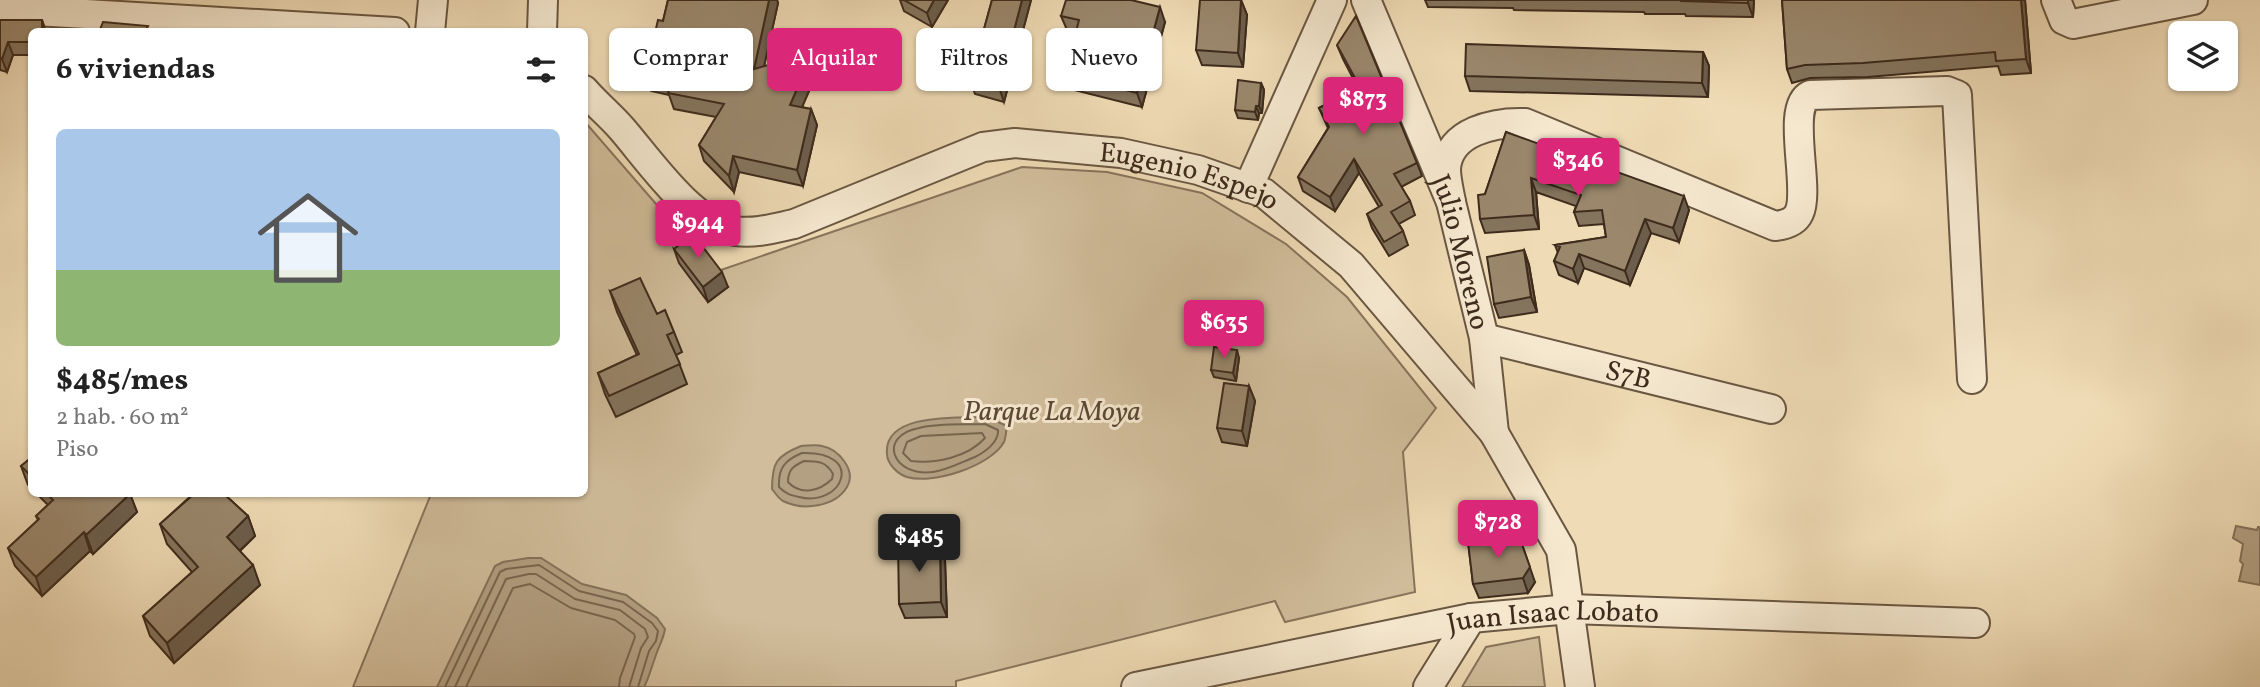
<!DOCTYPE html>
<html lang="es">
<meta charset="utf-8">
<style>
:root{--surface:#fff;--page:#f2f2f2;--text:#222;--muted:#767676;--line:#e0e0e0;--accent:#db2777}
body{margin:0;font-family:Vollkorn,serif;background:var(--page);color:var(--text);height:100vh;display:flex;flex-direction:column;font-size:26px;white-space:nowrap}
*{box-sizing:border-box;margin:0}
p{font-size:23px;color:var(--muted)}
.icon{flex:none;width:38px;height:38px;fill:none;stroke:currentColor;stroke-width:2;stroke-linecap:round;stroke-linejoin:round}
.map{position:relative;flex:1;overflow:hidden}
.sheet{position:absolute;left:28px;top:28px;width:560px;height:469px;display:flex;flex-direction:column;background:var(--surface);border-radius:10px;box-shadow:0 2px 5px #0004}
.sheet>*{flex:none}
.guide{position:absolute;left:609px;top:28px;width:665px;height:63px;display:flex;gap:14px}
.fabs{position:absolute;left:2168px;top:21px;display:grid;gap:14px}
.fabs a{display:grid;place-items:center;width:70px;height:70px;border-radius:10px;background:var(--surface);box-shadow:0 2px 5px #0004;font-size:35px}
.price{position:absolute;translate:-50% -60px;padding:0 16px;border-radius:7px;background:var(--accent);color:#fff;font-size:23px;line-height:46px;filter:drop-shadow(0 2px 4px #0008)}
.price::after{content:'';position:absolute;left:50%;top:42px;width:21px;height:16px;margin-left:-10px;background:inherit;clip-path:polygon(0 0,100% 0,50% 100%)}
.price.selected{background:#222;color:#fff}
ul{padding:0;list-style:none}
li{display:grid;align-content:center;gap:14px;height:371px;padding:0 28px}
li+li{border-top:2px solid var(--line)}
li span{display:grid;place-items:center;height:217px;border-radius:10px;color:#555}
li>.icon{margin-inline-start:auto}
span .icon{width:126px;height:126px;fill:#fffc;stroke-width:1}
li b{font-size:30px}
h2{display:flex;justify-content:space-between;align-items:center;height:84px;padding:0 28px;font-size:30px}
.tag{padding:0 24px;border-radius:10px;background:var(--surface);box-shadow:0 2px 5px #0004;font-size:24px;line-height:63px}
.tag.selected{background:var(--accent);color:#fff}
.map>svg:first-child{display:block}
.green{fill:#d1bd9b;stroke:#88745c;stroke-width:2}
.water{fill:#b39f81;stroke:#847159;stroke-width:2}
.lines{fill:none;stroke-linecap:round;stroke-linejoin:round}
.shore{stroke:#78654e;stroke-width:2}
.street-casing{stroke:#6a5742;stroke-width:32}
.street{stroke:#f5e8cf;stroke-width:28}
.wall{fill:#84745d;stroke:#3e2b1c;stroke-width:2}
.shaded-wall{fill:#6c5e4c;stroke:#3e2b1c;stroke-width:2}
.building{fill:#9a876c;stroke:#3e2b1c;stroke-width:2}
.labels{text-anchor:middle;stroke-width:6;stroke-linejoin:round;paint-order:stroke}
.street-label{font-size:28px;fill:#3e2b1c;stroke:#f5e8cf}
.park-label{font-size:28px;font-style:italic;fill:#5b4835;stroke:#f5e8cf}
</style>
<div class="map">
<svg width="2260" height="687" viewBox="0 0 2260 687">
<rect width="100%" height="100%" fill="#efdbb5"/>
<filter id="stains"><feTurbulence type="fractalNoise" baseFrequency=".00286" numOctaves="4"/><feColorMatrix values="0 0 0 0 .2 0 0 0 0 .09 0 0 0 0 .02 0 0 0 .5 -.17"/></filter>
<radialGradient id="worn" r=".72"><stop offset=".6" stop-color="#630" stop-opacity="0"/><stop offset="1" stop-color="#630" stop-opacity=".3"/></radialGradient>
<path class="green" d="M585,122L715,272L1022,167L1107,172L1202,193L1286,244L1347,297L1436,408L1403,452L1415,592L1285,622L1275,601L956,681V687H353L431,494H584Z
M1539,637L1545,687H1462L1486,647Z"/>
<path class="water" d="M987,417L1007,426C1006,430 1006,438 1004,442C991,466 932,485 907,477C897,474 887,463 887,454C883,412 960,418 987,417Z
M801,446C807,446 816,444 822,446C838,449 857,470 847,487C835,507 803,511 783,501C779,499 775,493 772,489C772,463 776,456 801,446Z
M2236,526L2257,530L2258,527H2260V585L2239,581L2243,564L2240,561L2243,544L2233,538Z
M528,558H541L582,584L626,595L657,618L665,629C663,641 658,647 655,658C651,668 649,678 644,687H437L495,566L503,562Z"/>
<g class="lines">
<path class="shore" d="M985,424L998,430C999,442 985,452 975,457C962,462 947,470 933,472C892,477 877,436 919,428C940,423 964,425 985,424Z
M982,433L985,438C968,457 936,464 911,461L903,453L907,442L921,436Z
M802,453C866,451 843,508 799,497C790,495 786,494 779,487C778,468 785,460 802,453Z
M804,461C817,461 826,461 833,474L832,479C820,491 801,496 788,482C788,470 793,466 804,461Z
M445,687L500,572L506,569L539,565L579,591L623,602L652,623L658,631L656,641L649,651L638,687
M455,687L506,579L529,574H536L575,599L620,610L645,629L648,637L641,648L629,687
M466,687L513,588L530,584L571,608L615,620L634,634L635,637L620,678L619,687"/>
<defs>
<g id="street">
<path id="s1" d="M1366,0L1451,202L1484,338L1494,433"/>
<path d="M2056,0L2064,20L2073,24L2193,0"/>
<path d="M0,9L395,32"/>
<path d="M430,32L433,0"/>
<path d="M542,32L543,0"/>
<path id="s2" d="M584,90C596,104 610,115 622,129C649,160 692,224 735,231C755,234 775,228 794,224L983,147L1015,143L1121,153L1198,170L1264,193L1351,265L1494,433L1561,550L1580,687"/>
<path d="M1248,188L1332,0"/>
<path d="M1451,202C1449,191 1446,179 1446,169C1448,131 1495,122 1525,123L1775,226C1784,225 1795,222 1799,213C1811,189 1785,107 1810,95L1947,91L1957,95L1972,379"/>
<path id="s3" d="M1484,338L1771,409"/>
<path id="s4" d="M1136,687L1471,618L1570,609L1975,623"/>
<path d="M1428,687L1471,618"/>
</g>
</defs>
<use href="#street" class="street-casing"/>
<use href="#street" class="street"/>
</g>
<path class="wall" d="M668,0H777L778,3L764,66L806,68L812,84L802,107L811,109L817,125L803,186L739,172L734,192L704,161L699,145L716,117L674,109L669,95L651,91L645,75L663,21Z
M900,0H948L932,27L904,11Z
M992,0H1031L1004,102L975,94L970,80Z
M1241,0L1247,15L1243,67L1202,65L1196,50Z
M1425,0H1754L1753,17L1686,16L1685,14H1645L1644,12L1514,10L1513,8L1428,7Z
M1782,0H2025L2031,73L2001,75L1998,66L1868,77L1810,78L1792,83L1787,69Z
M1061,16L1165,22L1142,107L1070,89L1065,74L1076,32L1067,30Z
M0,20H42L46,32H32V55H13L7,72L0,70Z
M1337,45L1417,163L1422,176L1401,187L1410,201L1415,215L1399,224L1403,231L1408,245L1389,256L1372,228L1367,214L1379,207L1359,173L1335,211L1303,191L1298,177L1328,128L1319,108L1358,88L1343,59Z
M1703,52L1709,66L1708,97L1470,91L1465,76Z
M1261,83L1264,90L1262,113H1259L1258,120L1238,118L1235,110Z
M1506,132L1689,210L1679,242L1651,233L1630,285L1584,268L1578,283L1559,275L1554,261L1558,253L1555,245L1606,237L1604,224L1579,226L1574,212L1576,206L1536,192L1539,229L1485,233L1480,219L1485,194Z
M674,249L728,287L708,302L679,263Z
M1524,250L1529,265L1537,312L1499,318L1494,304Z
M610,291L657,314L674,332L682,352L676,355L687,384L616,417L605,394L598,373L637,355L617,312Z
M1239,358L1236,381L1214,377L1211,370Z
M1249,386L1255,401L1247,446L1222,442L1217,428Z
M32,457V488L28,485L21,466Z
M37,494H130L137,512L93,554L90,551L42,596L15,566L8,548L38,520L36,516L48,505Z
M189,494H224L248,516L255,536L240,551L260,585L174,663L150,636L143,616L192,572L167,544L160,524L193,494Z
M1468,542L1535,582L1528,593L1479,598L1473,584Z
M945,560L947,617L905,618L899,604Z"/>
<path class="shaded-wall" d="M769,0H777L778,3L760,85L754,69Z
M934,0H948L932,27L927,13Z
M1022,0H1031L1004,102L999,87Z
M1241,0L1247,15L1243,67L1238,53Z
M1748,0H1754L1753,17L1748,3Z
M2021,0H2025L2031,73L2026,59Z
M1160,7L1165,22L1142,107L1137,93Z
M42,20L46,32H42Z
M8,42L13,55L7,72L2,59Z
M1703,52L1709,66L1708,97L1702,83Z
M806,68L812,84L796,121L790,105Z
M1261,83L1264,90L1262,113L1259,106Z
M1256,106L1259,113L1258,120L1255,112Z
M811,109L817,125L803,186L797,170Z
M733,156L739,172L734,192L729,176Z
M1354,159L1359,173L1335,211L1330,197Z
M1531,178L1536,192L1539,229L1534,215Z
M1684,196L1689,210L1679,242L1673,228Z
M1645,219L1651,233L1630,285L1625,271Z
M1524,250L1529,265L1537,312L1531,297Z
M1579,254L1584,268L1578,283L1573,269Z
M722,272L728,287L708,302L703,287Z
M1237,350L1239,358L1236,381L1233,373Z
M1249,386L1255,401L1247,446L1242,431Z
M130,494L137,512L93,554L86,535Z
M248,516L255,536L234,556L227,537Z
M84,532L90,551L42,596L36,577Z
M1519,536L1535,582L1528,593L1523,578Z
M940,545L945,560L947,617L941,602Z
M253,565L260,585L174,663L167,643Z"/>
<path class="building" d="M668,0H769L754,69L797,57L806,68L790,105L811,109L797,170L733,156L729,176L699,145L724,104L668,93L671,81L645,75L658,20L663,21Z
M904,0H934L927,13Z
M992,0H1022L999,87L970,80Z
M1066,0H1131L1160,7L1137,93L1065,74L1079,20L1061,16Z
M1200,0H1241L1238,53L1196,50Z
M1681,0H1748V3L1681,1Z
M1782,0H2021L2026,59L1996,61L1995,52L1863,63L1805,65L1787,69Z
M1356,16L1417,163L1394,174L1410,201L1391,212L1403,231L1384,242L1367,214L1382,205L1354,159L1330,197L1298,177L1329,127L1319,108L1360,87L1337,45Z
M0,20H42V32H32V42H8L2,59L0,58Z
M103,22L148,26L145,32H99Z
M1466,44L1703,52L1702,83L1465,76Z
M1238,80L1261,83L1259,106H1256L1255,112L1235,110Z
M1506,132L1684,196L1673,228L1645,219L1625,271L1579,254L1573,269L1554,261L1560,247L1555,245L1606,237L1602,210L1574,212L1581,195L1531,178L1534,215L1480,219L1478,195L1485,194Z
M693,234L722,272L703,287L674,249Z
M1524,250L1531,297L1494,304L1487,257Z
M640,278L657,314L665,310L674,332L667,335L680,364L609,396L598,373L639,354L610,291Z
M1214,347L1237,350L1233,373L1211,370Z
M1224,383L1249,386L1242,431L1217,428Z
M32,457V477L21,466Z
M47,494H130L86,535L84,532L36,577L8,548L39,519L36,516L53,500Z
M194,494H224L248,516L227,537L253,565L167,643L143,616L198,567L160,524Z
M1519,536L1530,567L1523,578L1473,584L1468,542Z
M940,545L941,602L899,604L898,546Z"/>
<g class="labels">
<g class="street-label">
<text dy="10" stroke="none"><textPath href="#s2" startOffset="684">Eugenio Espejo</textPath></text>
<text dy="10" stroke="none"><textPath href="#s1" startOffset="270">Julio Moreno</textPath></text>
<text dy="10" stroke="none"><textPath href="#s3" startOffset="149">S7B</textPath></text>
<text dy="10" stroke="none"><textPath href="#s4" startOffset="424">Juan Isaac Lobato</textPath></text>
</g>
<g class="park-label">
<text x="1052" y="420">Parque La Moya</text>
</g>
</g>
<rect width="100%" height="100%" filter="url(#stains)"/>
<rect width="100%" height="100%" fill="url(#worn)"/>
</svg>
<div class="fabs">
<a><svg class="icon" aria-label="layers" viewBox="0 0 24 24"><path d="M12 4l9 5-9 5-9-5zM3 14l9 5 9-5"/></svg></a>
</div>
<b class="price" style="left:1363px;top:137px">$873</b>
<b class="price" style="left:1578px;top:198px">$346</b>
<b class="price" style="left:698px;top:260px">$944</b>
<b class="price" style="left:1224px;top:360px">$635</b>
<b class="price" style="left:1498px;top:560px">$728</b>
<b class="price selected" style="left:919px;top:574px">$485</b>
<div class="guide">
<a class="tag">Comprar</a>
<a class="tag selected">Alquilar</a>
<a class="tag">Filtros</a>
<a class="tag">Nuevo</a>
</div>
<section class="sheet">
<h2>6 viviendas<svg class="icon" aria-label="filters" viewBox="0 0 24 24"><path d="M4 7h16M4 17h16"/><circle cx="9" cy="7" r="2"/><circle cx="15" cy="17" r="2"/></svg></h2>
<ul>
<li><span style="background:linear-gradient(#a9c7e8 65%,#8fb573 0)"><svg class="icon" aria-label="home" viewBox="0 0 24 24"><path d="M3 11l9-7 9 7M6 9v11h12V9"/></svg></span><div><b>$485/mes</b><p>2 hab. · 60 m²</p><p>Piso</p></div></li>
</ul>
</section>
</div>
